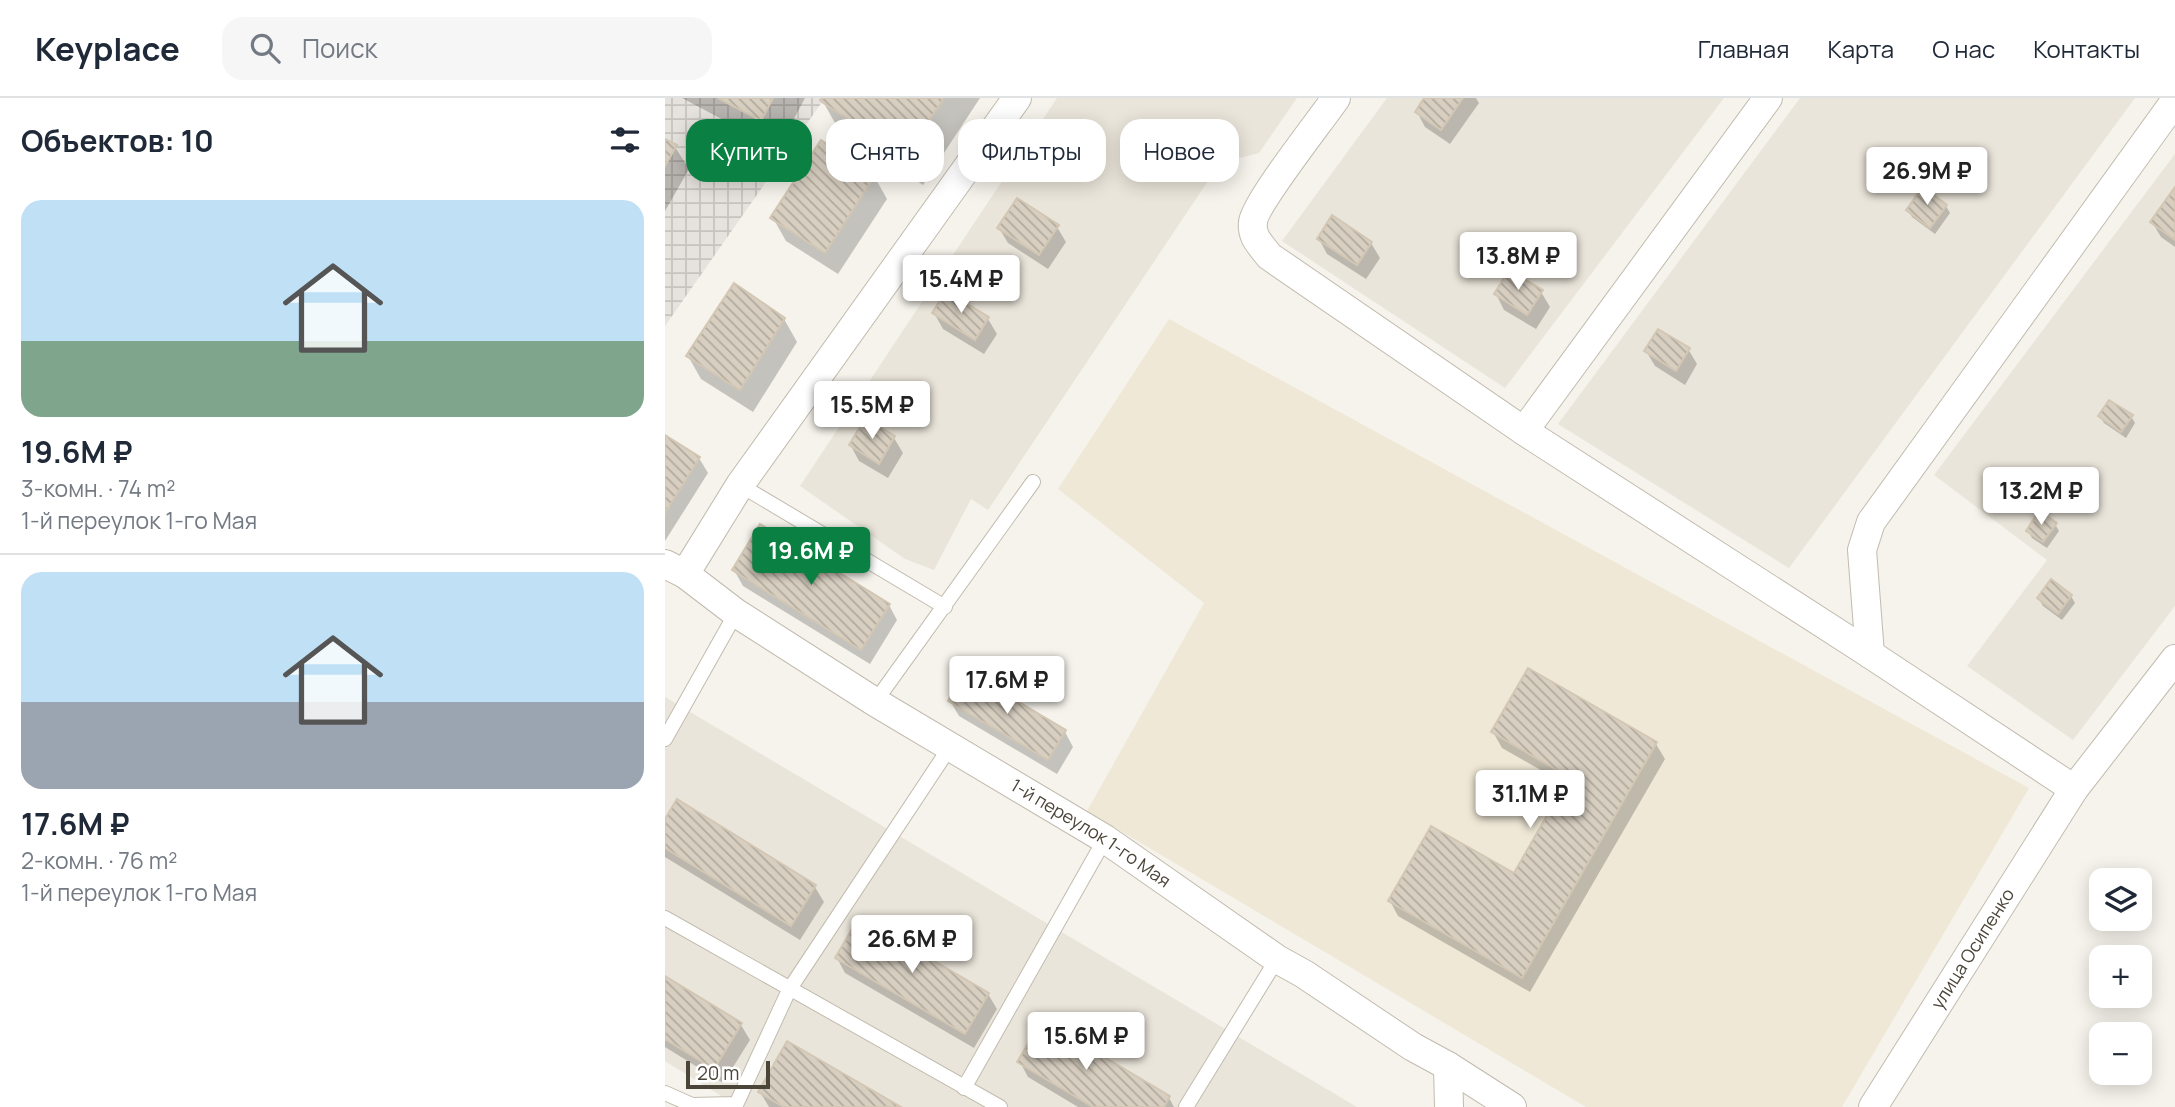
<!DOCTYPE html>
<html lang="ru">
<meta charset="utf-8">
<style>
:root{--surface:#fff;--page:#f6f6f7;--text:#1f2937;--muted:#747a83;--line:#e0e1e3;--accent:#0b8043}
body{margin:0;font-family:Manrope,sans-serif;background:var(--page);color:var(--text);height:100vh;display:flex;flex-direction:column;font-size:26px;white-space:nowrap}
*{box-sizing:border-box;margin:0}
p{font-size:23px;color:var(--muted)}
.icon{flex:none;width:38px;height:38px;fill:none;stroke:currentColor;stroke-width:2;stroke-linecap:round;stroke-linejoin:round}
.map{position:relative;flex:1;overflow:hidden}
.sheet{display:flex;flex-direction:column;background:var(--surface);width:665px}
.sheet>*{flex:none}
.top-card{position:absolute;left:21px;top:21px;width:665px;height:63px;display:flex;gap:14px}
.fabs{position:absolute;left:1424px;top:770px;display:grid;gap:14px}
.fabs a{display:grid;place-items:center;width:63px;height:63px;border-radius:14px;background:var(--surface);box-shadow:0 4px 18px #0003;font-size:35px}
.scale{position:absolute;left:21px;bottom:18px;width:84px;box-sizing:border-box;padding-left:7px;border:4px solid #4b4439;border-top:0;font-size:19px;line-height:24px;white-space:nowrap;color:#4b4439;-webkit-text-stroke:5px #fff;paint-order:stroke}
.price{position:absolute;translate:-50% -60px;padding:0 16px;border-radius:7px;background:#fff;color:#222;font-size:23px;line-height:46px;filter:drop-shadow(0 2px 4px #0008)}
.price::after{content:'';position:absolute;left:50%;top:42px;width:21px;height:16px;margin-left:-10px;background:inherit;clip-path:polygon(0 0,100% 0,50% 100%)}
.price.on{background:var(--accent);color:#fff}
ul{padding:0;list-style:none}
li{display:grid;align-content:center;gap:14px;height:371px;padding:0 21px}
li+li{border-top:2px solid var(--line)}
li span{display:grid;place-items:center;height:217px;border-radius:21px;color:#555}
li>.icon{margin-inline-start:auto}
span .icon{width:126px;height:126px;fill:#fffc;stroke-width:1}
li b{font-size:30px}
h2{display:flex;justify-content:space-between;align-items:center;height:84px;padding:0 21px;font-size:30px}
.tag{padding:0 24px;border-radius:21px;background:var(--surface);box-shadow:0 4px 18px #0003;font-size:24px;line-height:63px}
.tag.on{background:var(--accent);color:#fff}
header{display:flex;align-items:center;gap:42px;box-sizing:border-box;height:98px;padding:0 35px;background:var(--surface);border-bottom:2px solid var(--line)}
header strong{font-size:33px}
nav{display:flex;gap:38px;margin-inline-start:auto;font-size:24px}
.search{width:490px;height:63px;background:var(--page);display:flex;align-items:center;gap:18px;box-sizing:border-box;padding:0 24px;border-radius:21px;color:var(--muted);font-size:26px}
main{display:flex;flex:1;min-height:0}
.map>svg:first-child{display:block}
.residential{fill:#eae5da}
.industrial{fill:url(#industrial-grid)}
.education{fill:#efe8d6}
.shadow{fill:#0003}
.building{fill:url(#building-back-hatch);stroke:#d3c7b4;stroke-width:2}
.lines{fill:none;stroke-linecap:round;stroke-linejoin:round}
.lane-casing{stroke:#c2bbae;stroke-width:16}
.street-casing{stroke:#c2bbae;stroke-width:30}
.lane{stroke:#fff;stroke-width:14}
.street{stroke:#fff;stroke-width:28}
.labels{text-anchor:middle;stroke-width:6;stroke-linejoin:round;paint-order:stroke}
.street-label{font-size:18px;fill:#4b4439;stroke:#fff}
</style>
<header>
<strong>Keyplace</strong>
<div class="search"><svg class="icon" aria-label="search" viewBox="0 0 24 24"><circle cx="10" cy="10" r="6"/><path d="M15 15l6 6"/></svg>Поиск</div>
<nav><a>Главная</a><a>Карта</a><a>О нас</a><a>Контакты</a></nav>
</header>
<main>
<section class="sheet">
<h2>Объектов: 10<svg class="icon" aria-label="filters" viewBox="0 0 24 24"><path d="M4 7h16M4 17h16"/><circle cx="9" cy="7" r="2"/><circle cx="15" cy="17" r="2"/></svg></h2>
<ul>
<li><span style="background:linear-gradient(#bfe0f5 65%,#7fa58c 0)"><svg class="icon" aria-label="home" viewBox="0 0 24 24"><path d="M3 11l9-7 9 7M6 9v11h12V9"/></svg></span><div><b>19.6M ₽</b><p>3-комн. · 74 m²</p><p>1-й переулок 1-го Мая</p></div></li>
<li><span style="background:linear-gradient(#bfe0f5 60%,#9aa5b1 0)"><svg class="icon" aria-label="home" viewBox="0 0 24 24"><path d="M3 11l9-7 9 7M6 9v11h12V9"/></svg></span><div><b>17.6M ₽</b><p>2-комн. · 76 m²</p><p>1-й переулок 1-го Мая</p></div></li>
</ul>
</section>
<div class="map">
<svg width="1510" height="1009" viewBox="0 0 1510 1009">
<defs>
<pattern id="industrial-grid" width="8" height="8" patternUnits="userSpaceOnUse" patternTransform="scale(1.75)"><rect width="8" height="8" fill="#e6e2dd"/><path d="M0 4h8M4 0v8" fill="none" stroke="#c7c3be"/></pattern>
<pattern id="building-back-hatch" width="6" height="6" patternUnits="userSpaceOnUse" patternTransform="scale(1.75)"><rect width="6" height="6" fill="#d8cfc1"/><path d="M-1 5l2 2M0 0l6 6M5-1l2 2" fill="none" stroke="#b1aa9e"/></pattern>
</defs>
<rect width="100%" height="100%" fill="#f6f3ec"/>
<path class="residential" d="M392,0H632L594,55L555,65L323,412L306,401L269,472L240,461L135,388Z
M722,0H1059L840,290L617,143Z
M1135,0H1470L1124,470L893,326Z
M1510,56V508L1408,642L1302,568L1382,462L1269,377Z
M0,599L692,1009H74L0,963Z"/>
<path class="industrial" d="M0,0H279L240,59L157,4L0,228Z"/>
<path class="education" d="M504,221L1364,690L1177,1009H921L422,713L539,505L393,391Z"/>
<path class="shadow" d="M17,0H140L113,51Z
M159,0H315L258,87L174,32L157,2Z
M762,0H811L814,5L785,46L760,29L752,14Z
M0,43L10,49L24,71L0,113Z
M209,78L222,101L173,176L121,143L108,120Z
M1510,92V149L1496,139L1487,124Z
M1281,108L1285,115L1270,136L1247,119L1243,112Z
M392,129L401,144L383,171L343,145L334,130Z
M654,141L706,145L715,160L701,181L662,156Z
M876,194L885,209L871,231L839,212L831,196Z
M282,195L323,221L332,236L319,256L278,231L269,215Z
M119,221L132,244L88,314L36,281L23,258Z
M1023,251L1032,266L1020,287L990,268L981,253Z
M1435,318H1466L1470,325L1461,340L1439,325Z
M0,339L34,360L43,375L0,443Z
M229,340L238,355L223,380L194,363L186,348Z
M1390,426L1394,433L1382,450L1367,440L1363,433Z
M69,472L224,507L232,522L205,566L78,488Z
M1387,483L1406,498L1410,505L1397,522L1378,508L1374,501Z
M285,603L400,634L408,649L392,676L294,618Z
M828,634L991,646L1000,661L865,894L733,818L725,803L850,778L902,687L837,650Z
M0,725L150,789L159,804L135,842L0,759Z
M172,860L323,896L332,911L309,950L180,875Z
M0,880L76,927L85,942L58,985L0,949Z
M355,964L504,1000L509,1009H413L363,979Z
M95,994L233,1009H104Z"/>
<path class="building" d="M53,0H108L96,23Z
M157,0H279L240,59L157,4L155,2Z
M759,0H798L776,32L750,14Z
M0,41L12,47L0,68Z
M156,42L210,77L160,155L105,120Z
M1258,89L1282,107L1265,130L1241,112Z
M1510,89V142L1485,124Z
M352,100L394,127L374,157L332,130Z
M667,117L707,144L692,167L652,141Z
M844,172L878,192L862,217L829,196Z
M69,185L120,220L75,292L21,258Z
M281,193L324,219L310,242L267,215Z
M993,231L1025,250L1011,273L979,253Z
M1444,302L1468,317L1456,334L1433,318Z
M200,320L230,338L214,366L184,347Z
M0,337L35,359L0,415Z
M1374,413L1392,425L1378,444L1361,433Z
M95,426L225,506L196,552L67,472Z
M1386,481L1407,497L1393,516L1372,500Z
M863,570L992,644L857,880L723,803L766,728L849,775L904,679L826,634Z
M301,573L401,632L383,662L283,603Z
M12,701L151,787L126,828L0,750V721Z
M194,819L324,895L300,936L170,860Z
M0,878L77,925L49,971L0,941Z
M377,922L505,998L499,1009H428L352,964Z
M122,943L236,1009H119L93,994Z"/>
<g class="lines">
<defs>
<path id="lane" d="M75,387L280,509
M210,604L368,384
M0,641L71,515
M0,820L335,1009
M299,990L440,741
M0,995L27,1007L69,1006
M70,1009L124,892L285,649
M521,1009L612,861"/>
<g id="street">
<path d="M671,0C656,22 590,105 588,124C586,139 596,147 604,158L859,333L1205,556L1409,691"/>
<path d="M859,333L1103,0"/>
<path id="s1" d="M0,466L20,476L71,515L210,604L440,741L612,861L639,876L748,949L783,968L847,1009"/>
<path d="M20,476L75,387L352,0"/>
<path d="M1205,556L1197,452L1206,424L1510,3"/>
<path d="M783,968L784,1009"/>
<path id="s2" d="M1208,1009L1409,691L1510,561"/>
</g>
</defs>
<use href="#lane" class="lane-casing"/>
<use href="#street" class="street-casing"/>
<use href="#lane" class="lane"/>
<use href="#street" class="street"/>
</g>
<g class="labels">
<g class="street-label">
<text dy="6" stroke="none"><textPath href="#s1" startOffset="504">1-й переулок 1-го Мая</textPath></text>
<text dy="6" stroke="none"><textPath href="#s2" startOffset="187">улица Осипенко</textPath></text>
</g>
</g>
</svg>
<div class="fabs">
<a><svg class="icon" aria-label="layers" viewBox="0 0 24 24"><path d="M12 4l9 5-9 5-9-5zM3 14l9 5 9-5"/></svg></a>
<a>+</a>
<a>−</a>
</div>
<div class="scale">20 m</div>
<b class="price" style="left:1262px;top:109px">26.9M ₽</b>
<b class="price" style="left:853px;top:194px">13.8M ₽</b>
<b class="price" style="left:296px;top:217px">15.4M ₽</b>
<b class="price" style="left:207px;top:343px">15.5M ₽</b>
<b class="price" style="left:1376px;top:429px">13.2M ₽</b>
<b class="price on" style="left:146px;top:489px">19.6M ₽</b>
<b class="price" style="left:342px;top:618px">17.6M ₽</b>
<b class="price" style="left:865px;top:732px">31.1M ₽</b>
<b class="price" style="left:247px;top:877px">26.6M ₽</b>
<b class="price" style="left:421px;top:974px">15.6M ₽</b>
<div class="top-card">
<a class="tag on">Купить</a>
<a class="tag">Снять</a>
<a class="tag">Фильтры</a>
<a class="tag">Новое</a>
</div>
</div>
</main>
